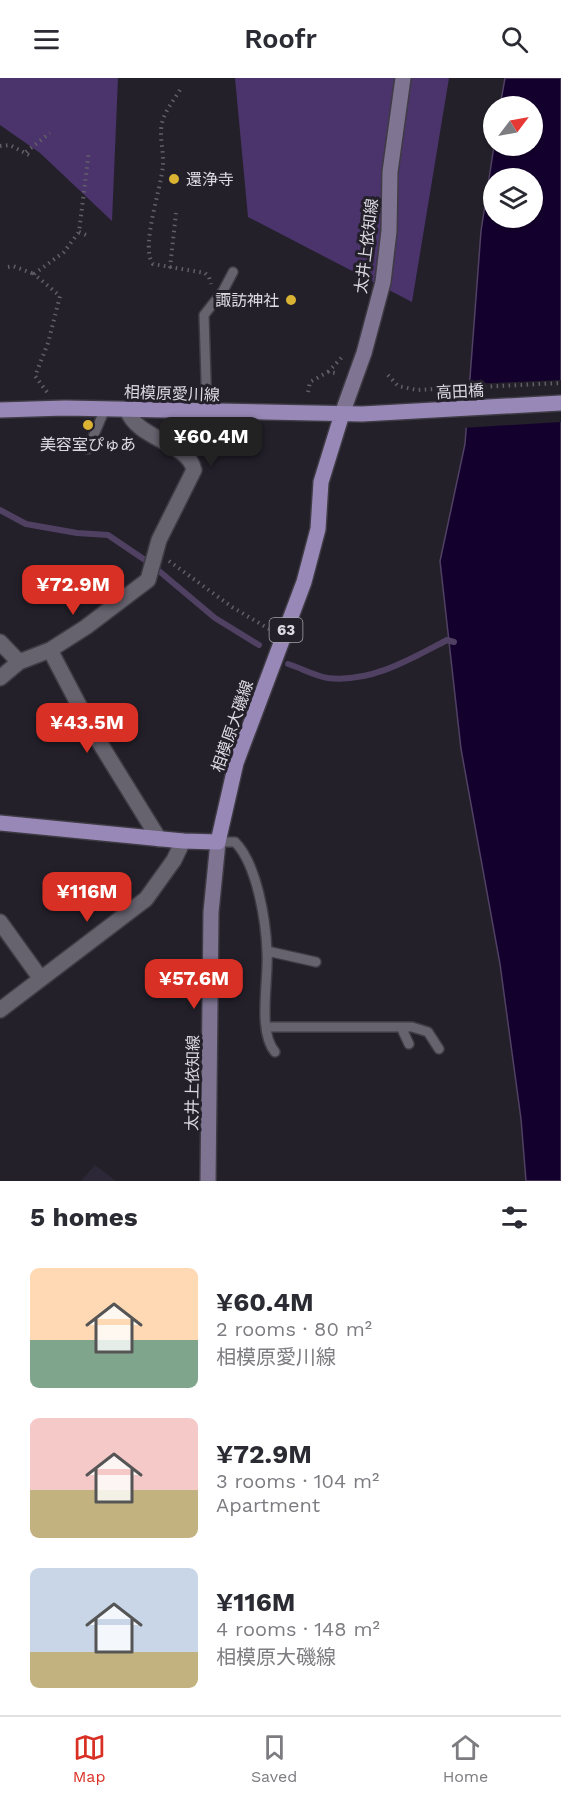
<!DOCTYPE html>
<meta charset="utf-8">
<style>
:root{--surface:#fff;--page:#f7f7f7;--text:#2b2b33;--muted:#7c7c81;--line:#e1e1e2;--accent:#d93025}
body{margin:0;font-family:"Work Sans","Noto Sans JP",sans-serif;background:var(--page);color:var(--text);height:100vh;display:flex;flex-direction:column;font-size:22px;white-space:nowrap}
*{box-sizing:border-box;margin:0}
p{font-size:20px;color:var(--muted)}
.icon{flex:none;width:33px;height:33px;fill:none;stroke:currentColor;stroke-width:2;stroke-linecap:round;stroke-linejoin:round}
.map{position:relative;height:1103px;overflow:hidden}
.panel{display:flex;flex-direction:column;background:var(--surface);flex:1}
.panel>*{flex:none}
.needle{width:39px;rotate:58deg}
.controls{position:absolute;left:483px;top:18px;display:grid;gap:12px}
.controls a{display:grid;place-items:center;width:60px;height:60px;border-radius:50%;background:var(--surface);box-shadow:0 2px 4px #0004;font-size:30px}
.price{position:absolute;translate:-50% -51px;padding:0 14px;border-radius:12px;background:var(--accent);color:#fff;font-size:20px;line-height:39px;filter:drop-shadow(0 2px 3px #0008)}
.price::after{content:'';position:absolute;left:50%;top:36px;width:18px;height:14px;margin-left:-9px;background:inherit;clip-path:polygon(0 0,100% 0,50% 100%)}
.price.selected{background:#222;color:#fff}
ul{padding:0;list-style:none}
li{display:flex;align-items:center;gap:18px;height:150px;padding:0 30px}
li span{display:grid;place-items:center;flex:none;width:168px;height:120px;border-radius:9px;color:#555}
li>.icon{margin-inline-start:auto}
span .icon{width:72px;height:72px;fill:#fffc;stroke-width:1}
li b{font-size:26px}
h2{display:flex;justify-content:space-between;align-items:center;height:72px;padding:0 30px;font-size:26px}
header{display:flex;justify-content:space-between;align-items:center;height:78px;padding:0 30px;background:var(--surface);font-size:27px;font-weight:600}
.dock{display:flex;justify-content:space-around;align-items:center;height:84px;border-top:2px solid var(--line);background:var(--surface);font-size:16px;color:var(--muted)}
.dock a{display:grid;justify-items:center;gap:3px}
.dock .selected{color:var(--accent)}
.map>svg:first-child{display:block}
.built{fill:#2d2838}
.green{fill:#4a346b}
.water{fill:#14002d;stroke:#504163;stroke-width:1.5;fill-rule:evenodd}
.pier{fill:#23202a}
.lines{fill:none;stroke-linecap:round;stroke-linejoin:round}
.stream{stroke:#504163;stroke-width:6}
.service-casing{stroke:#3f3b44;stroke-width:12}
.minor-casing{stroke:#3f3b44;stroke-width:18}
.secondary-casing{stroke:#3f3b44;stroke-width:18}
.primary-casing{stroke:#3f3b44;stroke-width:18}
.path{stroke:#625f68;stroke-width:4;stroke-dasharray:1.5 4.5;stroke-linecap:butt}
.service{stroke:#66626e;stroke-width:9}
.minor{stroke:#66626e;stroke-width:15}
.secondary{stroke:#7f7593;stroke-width:15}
.primary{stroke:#9888b7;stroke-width:15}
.poi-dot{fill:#dab333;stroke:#23202a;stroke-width:2}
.labels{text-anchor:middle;stroke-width:6;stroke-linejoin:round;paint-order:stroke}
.shield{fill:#23202a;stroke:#a4a2aa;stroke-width:1.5}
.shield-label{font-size:15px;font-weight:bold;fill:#dcdae1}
.poi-label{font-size:16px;fill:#dcdae1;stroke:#23202a;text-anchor:start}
.street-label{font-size:16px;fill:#dcdae1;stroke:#23202a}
</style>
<header><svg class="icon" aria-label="menu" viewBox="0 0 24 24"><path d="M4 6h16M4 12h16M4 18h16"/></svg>Roofr<svg class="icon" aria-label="search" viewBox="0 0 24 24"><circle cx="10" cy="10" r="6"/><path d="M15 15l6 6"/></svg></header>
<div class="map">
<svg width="561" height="1103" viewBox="0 0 561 1103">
<rect width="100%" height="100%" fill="#23202a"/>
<path class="built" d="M95,1087L116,1103H81Z"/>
<path class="green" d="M0,0H118L112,143L40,75L0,47Z
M235,0H449L412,224L248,139Z"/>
<path class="water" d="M505,0H561V1103H526L521,1041L500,886L461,671L440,483L465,366L481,153L494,68H532V28H500ZM494,100H532V140H494Z"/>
<path class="pier" d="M561,302V344L463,350L466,306Z"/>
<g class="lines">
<path class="stream" d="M0,432L26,446L77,455L108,457L145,482
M159,493L215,540L259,567
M288,586C301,590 315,598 328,600C371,605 411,581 447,562L454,564"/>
<defs>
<path id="service" d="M207,334L204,237L223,213L233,194
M88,371L105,331
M218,764H235C257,786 266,843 267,874C269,901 257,953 275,974
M267,873L316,884
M266,949H412L428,954L439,971
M401,949L409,966"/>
<path id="minor" d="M0,564L19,584
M50,572L93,654L159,761
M0,600L19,584L50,572L86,549L148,502L159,462L194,392C188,364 138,362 127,332
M0,844L41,901
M0,932L146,821L174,782L183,763"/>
<path id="secondary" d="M342,336L364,275L383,204L389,153L390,94L403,0
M208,1103L211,834L218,764"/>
<path id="primary" d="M0,332L65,330L362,336L561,325
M0,745L183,763L218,764L236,685L304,504L318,451L321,404L342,336"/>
</defs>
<use href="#service" class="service-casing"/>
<use href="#minor" class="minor-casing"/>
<use href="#secondary" class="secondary-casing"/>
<use href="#primary" class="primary-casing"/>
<path class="path" d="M180,12C173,23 165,33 162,45C159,60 164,73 163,87C161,112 140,169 153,186L205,195L209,199L211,206
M0,68L10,67L29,77
M26,74L50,55
M79,154L86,157
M8,189L13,188L34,196
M170,190L176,135
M328,294L344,277
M388,297L398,308L417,312L561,305
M47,314L35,298L48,265L60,218L34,196L64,174L79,154L89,73
M308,314L310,304L328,294L336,295
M202,372L209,357
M169,483L232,529L269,551"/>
<use href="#service" class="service"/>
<use href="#minor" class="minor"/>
<use href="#secondary" class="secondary"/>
<use href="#primary" class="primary"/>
</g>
<g class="poi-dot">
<circle cx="174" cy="101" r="6"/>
<circle cx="291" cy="222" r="6"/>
<circle cx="88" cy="347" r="6"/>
</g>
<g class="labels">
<rect class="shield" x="269.5" y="540" width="33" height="24" rx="4.5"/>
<g class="shield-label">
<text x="286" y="557">63</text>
</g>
<g class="poi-label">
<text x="186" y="107">還浄寺</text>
<text x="279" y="228" text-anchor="end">諏訪神社</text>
<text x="88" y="372" text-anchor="middle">美容室ぴゅあ</text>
</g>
<g class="street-label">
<text transform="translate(366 168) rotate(-83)" y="6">太井上依知線</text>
<text transform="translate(460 313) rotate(-3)" y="6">高田橋</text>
<text transform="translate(172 315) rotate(2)" y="6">相模原愛川線</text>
<text transform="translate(232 648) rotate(-71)" y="6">相模原大磯線</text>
<text transform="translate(192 1005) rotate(-89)" y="6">太井上依知線</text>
</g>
</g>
</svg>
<div class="controls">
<a><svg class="needle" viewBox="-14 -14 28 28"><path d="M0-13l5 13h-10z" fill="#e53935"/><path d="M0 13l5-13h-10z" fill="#7c7c81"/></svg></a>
<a><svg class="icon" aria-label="layers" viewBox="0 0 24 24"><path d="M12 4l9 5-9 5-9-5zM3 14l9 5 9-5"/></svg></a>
</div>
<b class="price selected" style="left:211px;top:390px">¥60.4M</b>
<b class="price" style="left:73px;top:538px">¥72.9M</b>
<b class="price" style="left:87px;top:676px">¥43.5M</b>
<b class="price" style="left:87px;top:845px">¥116M</b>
<b class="price" style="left:194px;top:932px">¥57.6M</b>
</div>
<section class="panel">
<h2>5 homes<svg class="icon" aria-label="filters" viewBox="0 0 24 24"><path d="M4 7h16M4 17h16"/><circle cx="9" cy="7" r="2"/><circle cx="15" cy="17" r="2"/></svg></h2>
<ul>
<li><span style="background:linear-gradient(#ffd9b3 60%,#7fa58c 0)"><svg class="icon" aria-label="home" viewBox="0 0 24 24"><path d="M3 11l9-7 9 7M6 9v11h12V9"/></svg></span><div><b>¥60.4M</b><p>2 rooms · 80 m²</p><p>相模原愛川線</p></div></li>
<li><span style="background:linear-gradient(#f6c9c9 60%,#c2b280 0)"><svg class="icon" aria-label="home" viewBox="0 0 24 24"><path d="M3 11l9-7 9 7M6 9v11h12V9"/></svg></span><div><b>¥72.9M</b><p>3 rooms · 104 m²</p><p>Apartment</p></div></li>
<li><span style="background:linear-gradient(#c9d6e8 70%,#c2b280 0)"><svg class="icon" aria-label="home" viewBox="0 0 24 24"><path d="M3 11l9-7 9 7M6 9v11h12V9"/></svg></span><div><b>¥116M</b><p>4 rooms · 148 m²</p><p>相模原大磯線</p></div></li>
</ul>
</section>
<nav class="dock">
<a class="selected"><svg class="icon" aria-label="map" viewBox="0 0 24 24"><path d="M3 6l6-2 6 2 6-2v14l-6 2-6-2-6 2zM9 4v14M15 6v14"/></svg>Map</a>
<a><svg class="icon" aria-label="saved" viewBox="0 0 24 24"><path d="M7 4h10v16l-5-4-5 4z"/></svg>Saved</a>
<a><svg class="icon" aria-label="home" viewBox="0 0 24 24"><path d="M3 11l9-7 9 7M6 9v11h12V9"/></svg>Home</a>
</nav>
